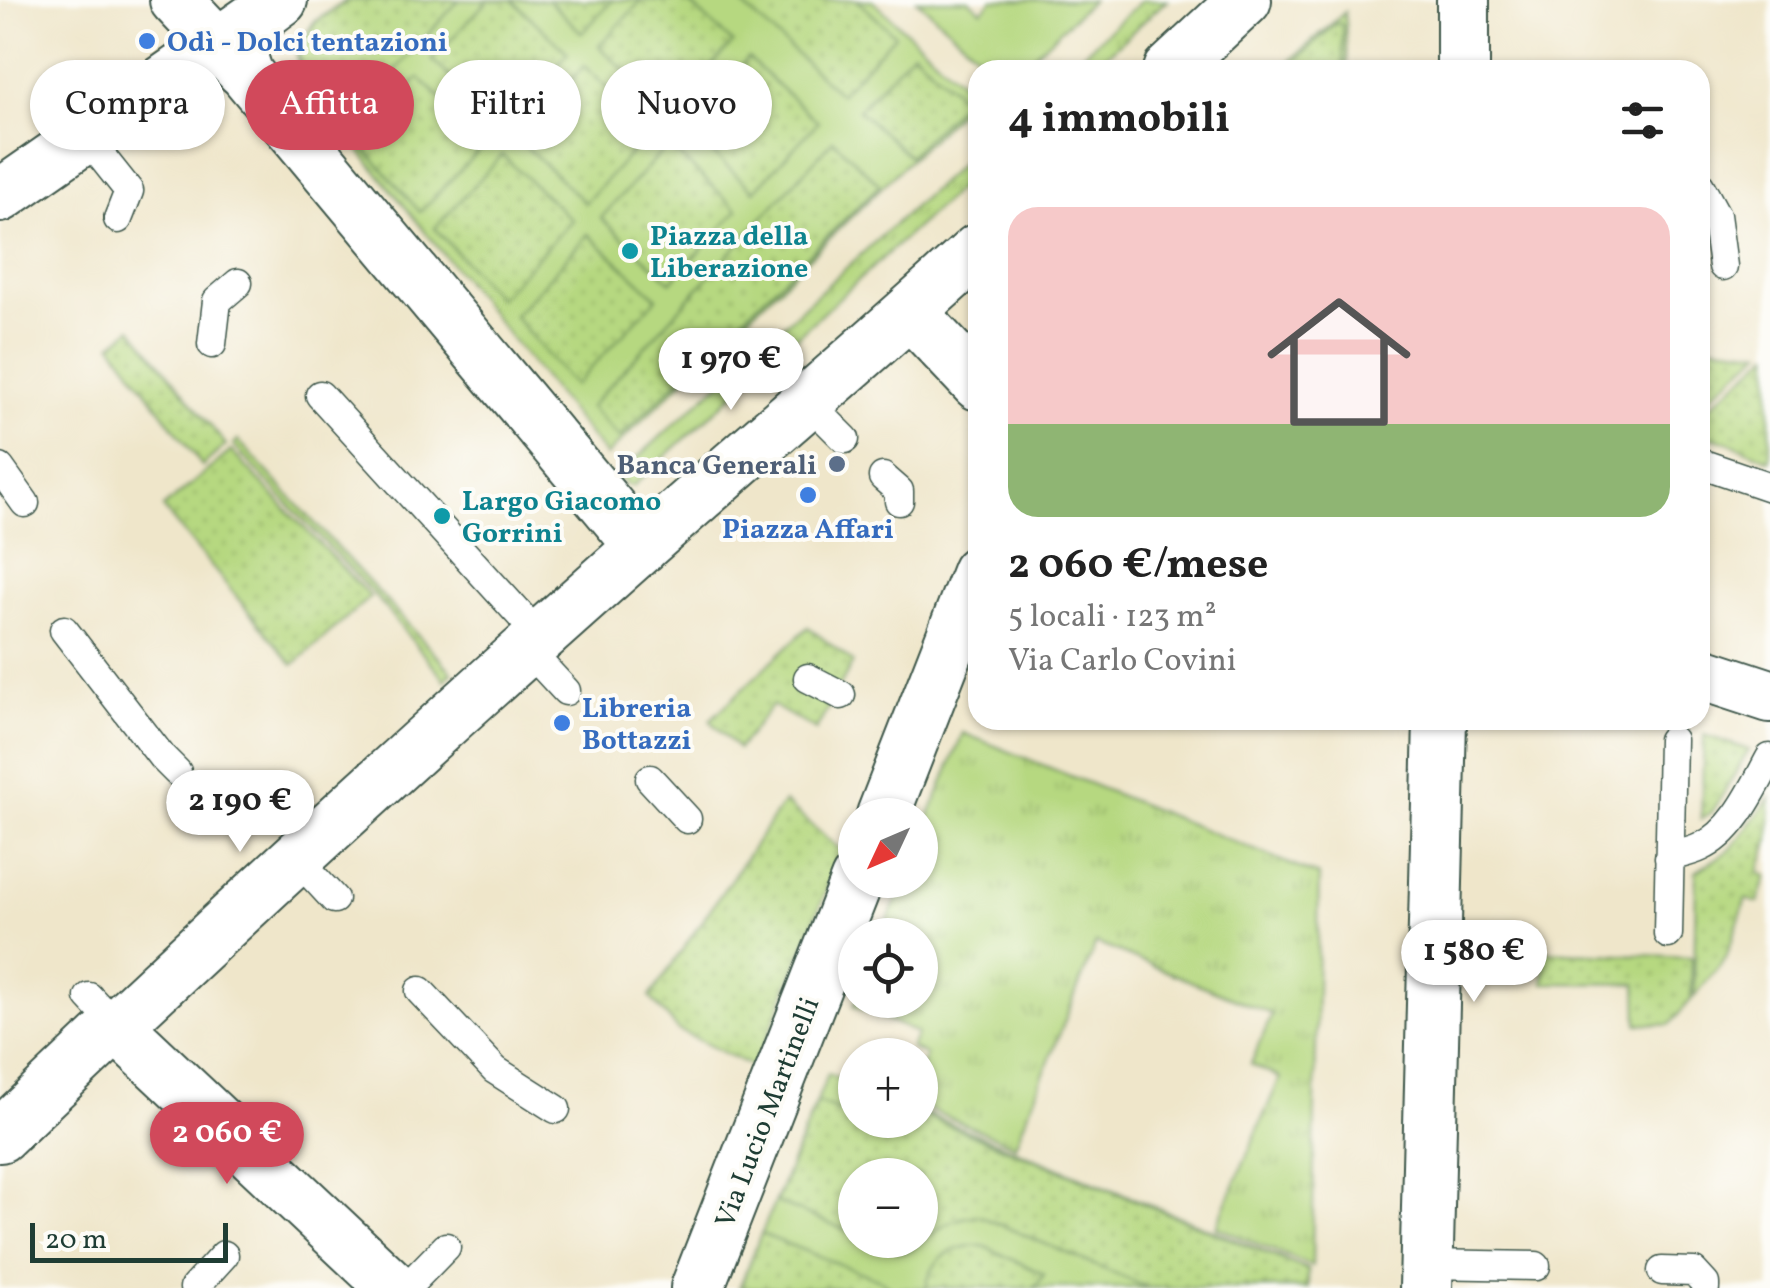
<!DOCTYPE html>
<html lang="it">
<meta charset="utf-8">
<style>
:root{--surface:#fff;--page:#f2f2f2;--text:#222;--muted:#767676;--accent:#d1495b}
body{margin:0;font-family:Vollkorn,serif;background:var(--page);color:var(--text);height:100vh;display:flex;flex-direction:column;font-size:38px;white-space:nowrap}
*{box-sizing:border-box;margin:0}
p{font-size:32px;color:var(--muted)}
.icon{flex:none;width:55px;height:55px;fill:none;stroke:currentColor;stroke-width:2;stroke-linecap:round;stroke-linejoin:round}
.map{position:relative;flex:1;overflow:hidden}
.details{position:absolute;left:968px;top:60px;width:742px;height:670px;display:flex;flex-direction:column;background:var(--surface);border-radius:30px;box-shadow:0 2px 8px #0004}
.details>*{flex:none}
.hud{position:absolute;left:30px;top:60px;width:788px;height:90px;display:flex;gap:20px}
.needle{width:65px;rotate:226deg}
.buttons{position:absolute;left:838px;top:798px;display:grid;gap:20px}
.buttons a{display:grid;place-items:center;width:100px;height:100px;border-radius:50%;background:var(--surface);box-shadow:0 2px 8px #0004;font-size:50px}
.scale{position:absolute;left:30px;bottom:25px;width:198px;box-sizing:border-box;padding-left:10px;border:5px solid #1f3d34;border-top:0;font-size:28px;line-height:35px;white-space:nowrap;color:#1f3d34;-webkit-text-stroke:8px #fdfcf7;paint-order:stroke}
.price{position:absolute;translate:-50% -85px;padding:0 22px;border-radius:35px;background:#fff;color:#222;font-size:32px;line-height:65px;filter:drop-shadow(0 2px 5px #0008)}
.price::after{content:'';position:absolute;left:50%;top:60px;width:30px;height:22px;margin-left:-15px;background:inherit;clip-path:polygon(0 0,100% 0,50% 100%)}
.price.on{background:var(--accent);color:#fff}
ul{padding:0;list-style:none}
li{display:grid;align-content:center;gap:20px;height:530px;padding:0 40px}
li span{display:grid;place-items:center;height:310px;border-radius:30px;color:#555}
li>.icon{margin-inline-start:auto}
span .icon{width:180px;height:180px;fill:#fffc;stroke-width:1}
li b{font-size:42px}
h2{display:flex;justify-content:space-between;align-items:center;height:120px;padding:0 40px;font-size:42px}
.pill{padding:0 35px;border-radius:45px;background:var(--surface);box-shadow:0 2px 8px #0004;font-size:35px;line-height:90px}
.pill.on{background:var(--accent);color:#fff}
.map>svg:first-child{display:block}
.grass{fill:url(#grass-tufts);stroke:#6a8a5a;stroke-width:2.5}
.park{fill:#b6d880;stroke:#6a8a5a;stroke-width:2.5;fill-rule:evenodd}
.garden{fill:url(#garden-dots);stroke:#6a8a5a;stroke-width:2.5}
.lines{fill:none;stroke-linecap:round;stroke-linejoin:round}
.lane-casing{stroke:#3e564a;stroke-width:31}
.street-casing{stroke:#3e564a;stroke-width:56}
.lane{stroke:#fff;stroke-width:28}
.street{stroke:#fff;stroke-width:52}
.shop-dot{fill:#3f7fe0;stroke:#fdfcf7;stroke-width:4}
.culture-dot{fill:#0f9aa8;stroke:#fdfcf7;stroke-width:4}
.service-dot{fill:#5c6f8a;stroke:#fdfcf7;stroke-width:4}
.labels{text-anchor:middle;stroke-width:8;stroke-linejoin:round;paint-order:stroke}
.shop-label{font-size:28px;font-weight:bold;fill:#366cbe;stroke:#fdfcf7;text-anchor:start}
.culture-label{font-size:28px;font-weight:bold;fill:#0d838f;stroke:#fdfcf7;text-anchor:start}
.service-label{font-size:28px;font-weight:bold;fill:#4e5e75;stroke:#fdfcf7;text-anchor:end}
.street-label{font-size:28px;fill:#1f3d34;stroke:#fdfcf7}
</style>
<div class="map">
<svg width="1770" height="1288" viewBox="0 0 1770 1288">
<defs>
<pattern id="grass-tufts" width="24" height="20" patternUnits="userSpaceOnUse" patternTransform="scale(2.5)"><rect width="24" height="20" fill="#b6d880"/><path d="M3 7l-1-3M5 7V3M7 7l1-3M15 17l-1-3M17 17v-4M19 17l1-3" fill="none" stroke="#9cba6f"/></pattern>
<pattern id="garden-dots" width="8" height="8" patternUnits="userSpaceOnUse" patternTransform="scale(2.5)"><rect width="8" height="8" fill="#b6d880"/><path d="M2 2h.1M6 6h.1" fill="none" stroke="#9cba6f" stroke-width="1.8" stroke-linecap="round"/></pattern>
</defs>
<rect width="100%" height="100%" fill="#fdfcf7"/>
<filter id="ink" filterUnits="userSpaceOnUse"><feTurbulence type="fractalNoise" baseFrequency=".01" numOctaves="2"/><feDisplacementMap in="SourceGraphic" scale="20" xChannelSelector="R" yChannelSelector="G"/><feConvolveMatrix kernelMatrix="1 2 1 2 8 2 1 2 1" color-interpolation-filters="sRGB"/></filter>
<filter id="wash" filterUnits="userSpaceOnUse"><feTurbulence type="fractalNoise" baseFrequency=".0048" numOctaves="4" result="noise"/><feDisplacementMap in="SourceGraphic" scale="40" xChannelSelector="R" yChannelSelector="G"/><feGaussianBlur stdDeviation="2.25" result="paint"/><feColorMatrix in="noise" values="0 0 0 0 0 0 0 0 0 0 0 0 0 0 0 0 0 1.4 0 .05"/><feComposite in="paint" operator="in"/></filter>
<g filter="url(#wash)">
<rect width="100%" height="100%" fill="#efe6ca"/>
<path class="grass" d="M1142,0H1167L1090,70H1065Z
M977,149V172L634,485L629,486L621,479L623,471Z
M963,733L1319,876L1312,1266L1216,1227L1280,1078L1251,1064L1272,1014L1096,943L1015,1145L920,1106V1071L926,1055L911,1048L917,1033L854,1006L856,1000H920V935H882L904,880H920V840Z"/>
<path class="park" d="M347,0H872L976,95L606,456L299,75L296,50L314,22Z
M917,0H969L982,11L992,0H1092L1018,70H995Z
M1345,12L1347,70H1280Z
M828,1074L855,1085V1120H920V1111L1308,1269V1288H739ZM855,1175H920V1240H855Z"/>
<path class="garden" d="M349,0H459L347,124L302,72L298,50L316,22Z
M488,0H512L568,53L502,125L432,60Z
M548,0H613L582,33Z
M642,0H686L733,43L668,112L599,46Z
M737,0H857L895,35L840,94Z
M1335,24H1342L1343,70H1286Z
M913,51L965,100L909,156L858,110Z
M748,58L818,122L754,191L684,127Z
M584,66L652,130L585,203L517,138Z
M419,78L488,141L420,212L359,142Z
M833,140L880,185L619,438L590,407Z
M668,145L738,210L671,282L601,218Z
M502,155L572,220L498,299L435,228Z
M588,234L657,298L574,386L514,316Z
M132,328L226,445L202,466L112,344Z
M1700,344L1762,351L1700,405Z
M1770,353V460L1726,441L1700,434V415Z
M238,440L452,672L445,680L375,596L233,445Z
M231,451L370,597L293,665L163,508Z
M808,627L853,662L816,730L772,705L738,749L710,720Z
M1704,735L1749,750L1713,811L1701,819Z
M1770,798V838L1759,873L1767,876L1758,903L1746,899L1726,958L1694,997L1696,872L1731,849Z
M784,802L842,851L755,1068L678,1030L650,997Z
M1544,951L1692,957L1691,1000L1669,1025L1638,1024L1637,984L1544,983Z
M817,1102L855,1117V1120L869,1123L871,1120H920V1114L1308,1270L1307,1288H1148L980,1216C951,1215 933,1233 911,1250C898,1256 882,1245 870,1240H920V1175H855V1234L776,1202Z
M761,1234L883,1281L892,1288H740Z
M975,1245L986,1247L1044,1274L1038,1284L1032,1288H926C932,1259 947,1249 975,1245Z"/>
</g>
<g filter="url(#ink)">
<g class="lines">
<defs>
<path id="lane" d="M86,137L129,191L118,219
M1700,186L1716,215L1723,266
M212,344L217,301L238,283
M320,395L541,638
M807,401L845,439
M1700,463L1770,487
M0,468L25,503
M883,477L899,491V501
M64,630L162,757L177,772
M528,650L566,691
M808,678L841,695
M650,779L687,819
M1669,857C1679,854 1691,852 1701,847C1734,832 1753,789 1770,758
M297,859L334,899
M1668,934L1672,740
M420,991L495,1070L556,1109
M89,997L116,1026
M1427,1264L1536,1266
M1662,1271L1694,1272L1705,1284V1288
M194,1288L224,1255
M406,1288L446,1247"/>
<path id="street" d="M176,0L243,71
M281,0C250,22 230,38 248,76L642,547
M1463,0V70
M1170,70L1245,0
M0,196L258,16
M910,312L978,384
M1700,673L1770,696
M883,815L978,572
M116,1026L394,1288
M0,1136C222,923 451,715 682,511C781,424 881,339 978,250
M697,1288L857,880
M1426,1288L1440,720"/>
</defs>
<use href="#lane" class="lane-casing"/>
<use href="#street" class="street-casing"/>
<use href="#lane" class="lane"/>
<use href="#street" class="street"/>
</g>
</g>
<g class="shop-dot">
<circle cx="147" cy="41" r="10"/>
<circle cx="808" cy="495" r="10"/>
<circle cx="562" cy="723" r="10"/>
</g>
<g class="culture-dot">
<circle cx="630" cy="251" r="10"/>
<circle cx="442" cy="516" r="10"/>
</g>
<circle class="service-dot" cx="837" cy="464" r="10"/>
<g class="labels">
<g class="shop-label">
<text x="167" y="51">Odì - Dolci tentazioni</text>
<text x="808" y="538" text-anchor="middle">Piazza Affari</text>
<text x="582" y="717">Libreria<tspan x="582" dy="32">Bottazzi</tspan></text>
</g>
<g class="culture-label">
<text x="650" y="245">Piazza della<tspan x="650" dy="32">Liberazione</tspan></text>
<text x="462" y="510">Largo Giacomo<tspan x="462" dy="32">Gorrini</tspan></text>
</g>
<g class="service-label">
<text x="817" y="474">Banca Generali</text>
</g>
<g class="street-label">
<text transform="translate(766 1112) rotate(-69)" y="10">Via Lucio Martinelli</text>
</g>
</g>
</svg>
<div class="buttons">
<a><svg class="needle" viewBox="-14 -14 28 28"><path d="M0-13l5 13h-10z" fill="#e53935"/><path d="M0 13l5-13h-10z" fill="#767676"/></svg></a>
<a><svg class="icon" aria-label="locate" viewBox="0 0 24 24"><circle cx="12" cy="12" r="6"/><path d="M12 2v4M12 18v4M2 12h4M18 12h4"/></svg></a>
<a>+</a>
<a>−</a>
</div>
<div class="scale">20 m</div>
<b class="price" style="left:731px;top:413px">1 970 €</b>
<b class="price" style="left:240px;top:855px">2 190 €</b>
<b class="price" style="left:1474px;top:1005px">1 580 €</b>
<b class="price on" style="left:227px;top:1187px">2 060 €</b>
<div class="hud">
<a class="pill">Compra</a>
<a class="pill on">Affitta</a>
<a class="pill">Filtri</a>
<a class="pill">Nuovo</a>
</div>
<section class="details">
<h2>4 immobili<svg class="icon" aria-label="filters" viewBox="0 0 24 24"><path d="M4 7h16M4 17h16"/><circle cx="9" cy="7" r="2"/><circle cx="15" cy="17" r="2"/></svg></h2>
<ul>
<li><span style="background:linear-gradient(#f6c9c9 70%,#8fb573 0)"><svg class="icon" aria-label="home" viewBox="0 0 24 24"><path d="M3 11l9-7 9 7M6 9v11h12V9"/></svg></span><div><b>2 060 €/mese</b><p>5 locali · 123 m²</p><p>Via Carlo Covini</p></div></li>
</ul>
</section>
</div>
